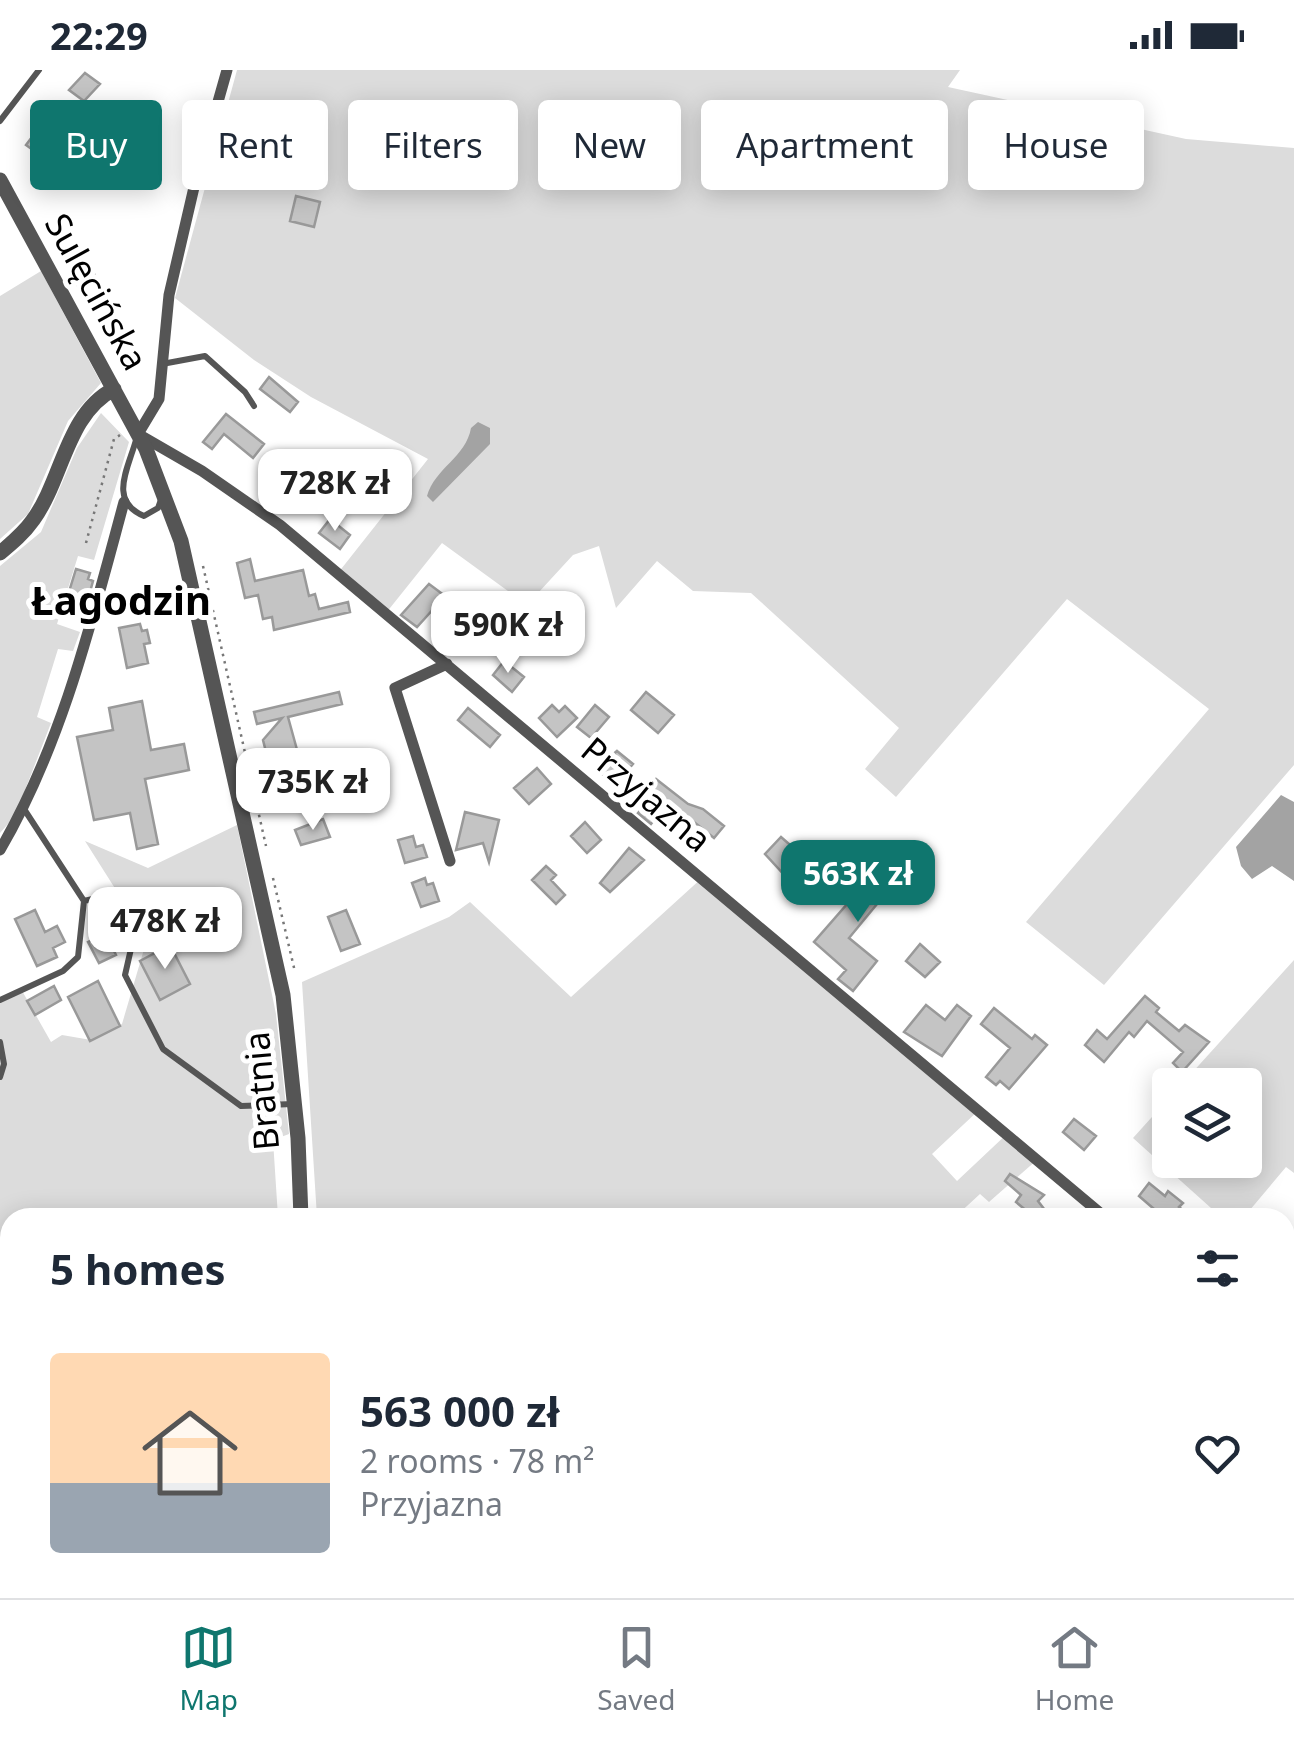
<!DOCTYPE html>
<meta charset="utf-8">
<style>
:root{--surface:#fff;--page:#f6f6f7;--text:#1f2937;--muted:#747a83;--line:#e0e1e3;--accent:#0f766e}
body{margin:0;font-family:"Noto Sans",sans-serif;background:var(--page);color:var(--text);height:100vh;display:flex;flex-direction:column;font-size:38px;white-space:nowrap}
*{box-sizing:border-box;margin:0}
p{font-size:32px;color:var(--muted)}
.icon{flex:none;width:55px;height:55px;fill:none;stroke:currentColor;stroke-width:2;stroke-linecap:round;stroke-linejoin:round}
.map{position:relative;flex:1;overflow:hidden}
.side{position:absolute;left:0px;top:1138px;width:1295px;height:392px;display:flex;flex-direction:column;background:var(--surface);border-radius:30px 30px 0 0;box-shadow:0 5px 25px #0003}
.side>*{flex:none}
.hud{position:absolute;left:30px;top:30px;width:1235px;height:90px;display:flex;gap:20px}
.fabs{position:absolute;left:1152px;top:998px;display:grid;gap:20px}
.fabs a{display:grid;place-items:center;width:110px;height:110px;border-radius:10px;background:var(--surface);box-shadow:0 5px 25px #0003;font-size:50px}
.price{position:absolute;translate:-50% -85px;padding:0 22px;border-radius:20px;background:#fff;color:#222;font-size:32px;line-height:65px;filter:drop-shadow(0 2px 5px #0008)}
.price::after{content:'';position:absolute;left:50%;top:60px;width:30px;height:22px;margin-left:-15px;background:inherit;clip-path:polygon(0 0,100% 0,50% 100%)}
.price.on{background:var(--accent);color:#fff}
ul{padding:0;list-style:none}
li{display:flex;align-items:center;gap:30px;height:250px;padding:0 50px}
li+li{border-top:2px solid var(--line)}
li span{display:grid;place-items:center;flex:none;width:280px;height:200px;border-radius:10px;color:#555}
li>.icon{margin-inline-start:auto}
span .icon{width:120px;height:120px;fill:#fffc;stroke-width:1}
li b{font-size:42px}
h2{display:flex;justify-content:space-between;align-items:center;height:120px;padding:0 50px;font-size:42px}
.tag{padding:0 35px;border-radius:10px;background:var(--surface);box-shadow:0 5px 25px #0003;font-size:35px;line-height:90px}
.tag.on{background:var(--accent);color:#fff}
.status{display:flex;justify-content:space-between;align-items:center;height:70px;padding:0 50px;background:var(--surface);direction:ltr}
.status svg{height:28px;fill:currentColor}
.tabs{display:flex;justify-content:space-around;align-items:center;height:140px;border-top:2px solid var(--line);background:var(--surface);font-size:28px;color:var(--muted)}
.tabs a{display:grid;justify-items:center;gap:5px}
.tabs .on{color:var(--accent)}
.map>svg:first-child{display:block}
.green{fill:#dcdcdc}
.water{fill:#a3a3a3}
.building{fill:#c4c4c4;stroke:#999;stroke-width:2.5}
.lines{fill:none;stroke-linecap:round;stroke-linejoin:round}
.path{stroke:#777;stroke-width:2.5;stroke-dasharray:2.5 5;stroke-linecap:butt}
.service{stroke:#555;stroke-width:6}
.minor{stroke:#555;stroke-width:11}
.tertiary{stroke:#555;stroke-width:15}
.labels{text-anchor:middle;stroke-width:10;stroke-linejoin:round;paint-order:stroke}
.street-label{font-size:35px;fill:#000;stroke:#fff}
.quarter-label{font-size:40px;font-weight:bold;fill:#000;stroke:#fff}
</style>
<div class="status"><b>22:29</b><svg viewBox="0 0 49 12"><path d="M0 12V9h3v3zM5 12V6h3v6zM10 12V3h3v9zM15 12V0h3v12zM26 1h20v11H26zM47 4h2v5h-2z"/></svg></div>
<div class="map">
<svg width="1294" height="1528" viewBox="0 0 1294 1528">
<rect width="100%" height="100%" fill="#fff"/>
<path class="green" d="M237,0H960L948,17L1186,69L1294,78V695L1104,915L1026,852L1209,639L1067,529L896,727L865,699L899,658L751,523L693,521L657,491L616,538L599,476L573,485L527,535L442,473L386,543L338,503L428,389L311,327L254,290L175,228Z
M41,201L101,313L68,351L28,444L0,469V226Z
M101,343L129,372L94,490L78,486L57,554L80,562L73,581L58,579L37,647L51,653L15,746L0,763V496L41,462L77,378Z
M237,755L276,944L289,1064L273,1070L278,1147L10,1148V1460L0,1469V930L21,919L51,972L62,965L91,970L122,954L147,869L85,771L148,798Z
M703,807L979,1040L932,1084L957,1111L1009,1062L1038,1089L989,1132L980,1124L955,1147H317L302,912L449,847L470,832L571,927Z
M1294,890V1103L1286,1097L1244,1147H1221L1133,1068L1170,1027V1090H1245V1015H1181Z
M1285,1364L1294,1383V1528H333V1520H1285Z
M89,1520H312V1528H80Z"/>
<path class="water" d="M478,352L490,358V374L433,432L427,426C435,398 466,387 471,358Z
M1281,725L1294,732V811L1272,796L1252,809L1241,796L1236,777Z"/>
<path class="building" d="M85,3L100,14L84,31L69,20Z
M41,55L57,67L44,88L26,75Z
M296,126L320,132L314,157L290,151Z
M87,191L98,211L81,221L69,201Z
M269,307L298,332L290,342L260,319Z
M226,344L264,374L253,388L224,364L212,379L203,372Z
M330,449L350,465L340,479L319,463Z
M250,489L255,511L303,500L309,526L315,524L319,539L348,532L350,542L274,560L272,547L263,549L258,525L245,528L237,493Z
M76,499L90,503L88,509L93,511L84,544L64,538Z
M429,514L445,526L417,557L401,545Z
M140,554L142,561L147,560L150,573L144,574L148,593L127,598L119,558Z
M504,591L524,607L512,622L493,605Z
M339,622L342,634L288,647L299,687L269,694L263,670L282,648L257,654L254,642Z
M646,622L674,645L658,663L631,640Z
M142,631L151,680L184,674L189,700L145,709L158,774L137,779L130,743L94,750L77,667L113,660L109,638Z
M552,635L559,642L565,636L577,648L557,667L539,648Z
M595,635L609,647L591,668L577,657Z
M468,638L500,665L490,677L458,650Z
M617,681L633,694L615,715L596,699Z
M537,698L551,714L529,734L514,718Z
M656,709L688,734L703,739L724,756L714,768L669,732L651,754L638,743L656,721L650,716Z
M465,742L499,750L489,792L483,773L456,780Z
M323,749L330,767L301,775L295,760Z
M585,752L601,770L587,783L571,766Z
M413,766L416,777L423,775L427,787L405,793L398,770Z
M781,767L820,801L801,823L765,784Z
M629,778L644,790L610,822L600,813Z
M890,785L906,799L849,868L877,891L853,921L838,909L846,900L814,872Z
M546,796L556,805L551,810L565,825L556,834L532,810Z
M425,808L427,815L433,813L439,831L421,837L412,813Z
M35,840L45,862L57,856L65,872L53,878L57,887L37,896L15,849Z
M346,840L360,874L341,881L328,847Z
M105,863L116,885L99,893L88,872Z
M920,874L940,892L925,907L906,891Z
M170,875L190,914L160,930L140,891Z
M98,911L120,956L90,971L68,927Z
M54,916L61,930L35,945L27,931Z
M1145,926L1159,938L1156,942L1179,961L1185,955L1209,972L1182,1002L1173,993L1183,982L1147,951L1134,967L1129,962L1104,992L1085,975L1097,960L1107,969Z
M926,935L945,950L957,935L971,946L942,986L904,962Z
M994,938L1032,969L1035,965L1047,975L1009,1019L1000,1011L996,1015L986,1007L1010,978L981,954Z
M1074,1049L1096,1066L1084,1080L1063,1062Z
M1010,1104L1044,1125L1038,1131L1051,1148H1035L1016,1132L1021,1125L1005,1111Z
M1149,1113L1165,1126L1168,1121L1183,1133L1179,1137L1192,1148H1165L1154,1139L1139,1126Z"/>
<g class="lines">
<path class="path" d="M86,473L114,369L120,365
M203,496L266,776
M273,808L295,902
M220,1528L229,1520
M397,1528L406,1520"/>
<path class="service" d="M0,51L39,0
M162,294L205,286L245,322L254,336
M136,370C128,399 108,431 144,446L158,438L162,427
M84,831L97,828L127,854L133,870L125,905L163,979L241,1036L293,1034
M0,930L63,901L78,887L84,831L24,739
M0,972L4,994L0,1007"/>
<path class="minor" d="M227,0L195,113L169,225L159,329L138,364L202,401L280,455L1106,1148
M447,594L395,618L450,791
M0,780C62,674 92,550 124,432
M1285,1263L1294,1253
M1291,1379L1294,1378
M0,1488L10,1479"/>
<path class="tertiary" d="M0,110L146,379L181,471L283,925L298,1068L301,1148
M0,483C12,473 24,463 33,450C63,409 66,344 114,319
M319,1520L320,1528"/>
</g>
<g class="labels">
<g class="street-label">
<text transform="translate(96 222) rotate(61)" y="12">Sulęcińska</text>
<text transform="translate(646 725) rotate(40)" y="12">Przyjazna</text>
<text transform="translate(262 1021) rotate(-95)" y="12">Bratnia</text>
</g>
<g class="quarter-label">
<text x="121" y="545">Łagodzin</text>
</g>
</g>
</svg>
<div class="fabs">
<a><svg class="icon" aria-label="layers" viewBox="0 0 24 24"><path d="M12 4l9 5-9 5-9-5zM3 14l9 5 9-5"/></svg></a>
</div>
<b class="price" style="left:335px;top:464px">728K zł</b>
<b class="price" style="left:508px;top:606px">590K zł</b>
<b class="price" style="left:313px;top:763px">735K zł</b>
<b class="price on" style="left:858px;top:855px">563K zł</b>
<b class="price" style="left:165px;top:902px">478K zł</b>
<div class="hud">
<a class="tag on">Buy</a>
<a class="tag">Rent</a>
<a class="tag">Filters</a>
<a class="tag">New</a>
<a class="tag">Apartment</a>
<a class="tag">House</a>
</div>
<section class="side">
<h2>5 homes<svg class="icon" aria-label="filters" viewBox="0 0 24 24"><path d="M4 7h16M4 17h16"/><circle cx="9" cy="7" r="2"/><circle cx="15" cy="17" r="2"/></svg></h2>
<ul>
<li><span style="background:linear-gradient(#ffd9b3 65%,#9aa5b1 0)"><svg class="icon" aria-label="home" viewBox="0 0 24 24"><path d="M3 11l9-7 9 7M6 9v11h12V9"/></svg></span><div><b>563 000 zł</b><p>2 rooms · 78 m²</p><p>Przyjazna</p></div><svg class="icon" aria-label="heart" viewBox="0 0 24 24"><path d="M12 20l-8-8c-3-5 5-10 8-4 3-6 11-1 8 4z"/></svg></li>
</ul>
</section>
</div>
<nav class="tabs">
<a class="on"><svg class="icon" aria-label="map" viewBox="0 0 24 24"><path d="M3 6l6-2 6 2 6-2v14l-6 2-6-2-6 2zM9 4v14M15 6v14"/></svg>Map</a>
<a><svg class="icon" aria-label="saved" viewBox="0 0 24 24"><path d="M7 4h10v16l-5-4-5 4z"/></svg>Saved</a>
<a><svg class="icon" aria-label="home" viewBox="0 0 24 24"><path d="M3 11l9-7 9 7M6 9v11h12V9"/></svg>Home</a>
</nav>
